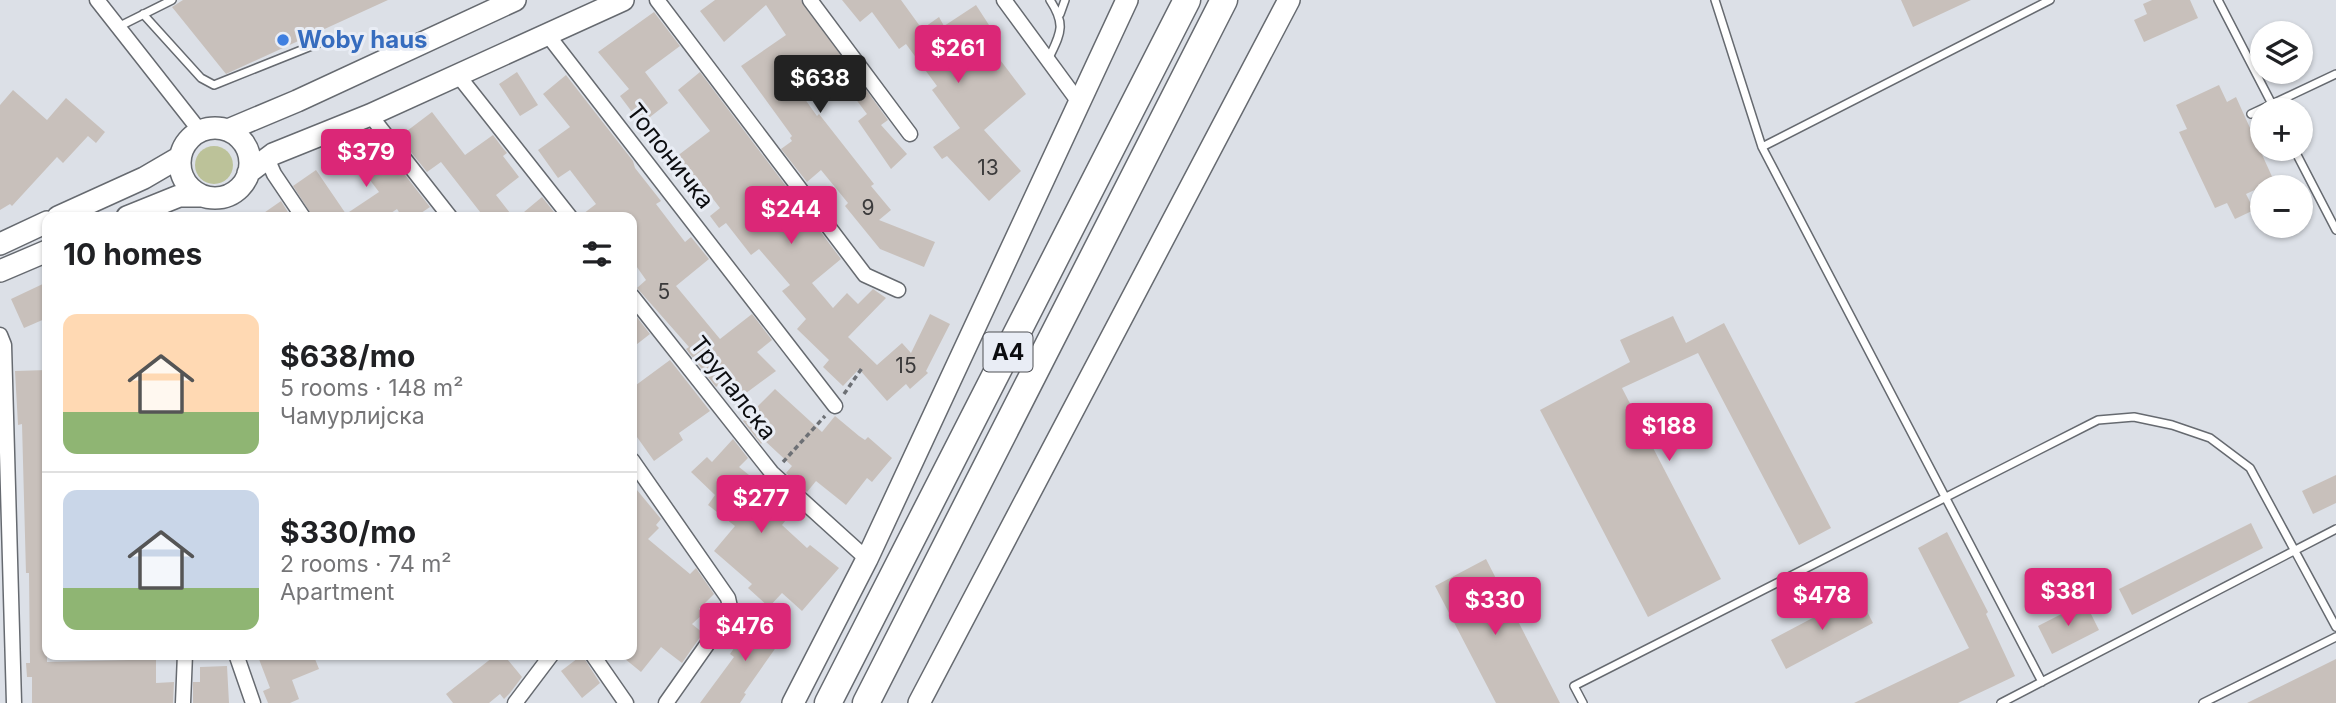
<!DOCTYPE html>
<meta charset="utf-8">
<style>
:root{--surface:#fff;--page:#f6f6f6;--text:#202124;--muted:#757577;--line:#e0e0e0;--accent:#db2777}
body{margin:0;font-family:Inter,sans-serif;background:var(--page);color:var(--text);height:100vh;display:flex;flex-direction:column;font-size:26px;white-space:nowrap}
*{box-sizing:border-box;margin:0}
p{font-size:23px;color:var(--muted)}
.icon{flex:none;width:38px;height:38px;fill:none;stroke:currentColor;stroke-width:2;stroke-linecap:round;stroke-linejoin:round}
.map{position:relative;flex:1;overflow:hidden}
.panel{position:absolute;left:42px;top:212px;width:595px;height:448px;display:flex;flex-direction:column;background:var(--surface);border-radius:14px;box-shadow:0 2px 5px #0004}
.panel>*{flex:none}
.fabs{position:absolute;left:2250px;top:21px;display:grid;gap:14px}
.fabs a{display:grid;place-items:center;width:63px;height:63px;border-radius:50%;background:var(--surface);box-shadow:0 2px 5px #0004;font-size:35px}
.price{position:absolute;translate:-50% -60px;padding:0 16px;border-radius:7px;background:var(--accent);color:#fff;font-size:23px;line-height:46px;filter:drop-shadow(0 2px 4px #0008)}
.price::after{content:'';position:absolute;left:50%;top:42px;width:21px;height:16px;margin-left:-10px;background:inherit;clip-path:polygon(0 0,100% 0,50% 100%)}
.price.current{background:#222;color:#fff}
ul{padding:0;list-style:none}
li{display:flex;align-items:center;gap:21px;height:175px;padding:0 21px}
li+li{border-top:2px solid var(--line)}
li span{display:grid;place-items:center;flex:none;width:196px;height:140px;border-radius:14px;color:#555}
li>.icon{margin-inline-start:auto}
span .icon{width:84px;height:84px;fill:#fffc;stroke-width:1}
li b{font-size:30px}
h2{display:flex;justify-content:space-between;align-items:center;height:84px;padding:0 21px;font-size:30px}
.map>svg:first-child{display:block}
.green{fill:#bcc299}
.building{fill:#c8c0bb}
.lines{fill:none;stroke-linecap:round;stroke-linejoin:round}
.lane-casing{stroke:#666a70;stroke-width:10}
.street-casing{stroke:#666a70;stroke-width:17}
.secondary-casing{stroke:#666a70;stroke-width:24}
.highway-casing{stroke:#666a70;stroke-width:29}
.path{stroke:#6d7075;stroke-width:3.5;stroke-dasharray:5 3.5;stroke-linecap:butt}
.lane{stroke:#fff;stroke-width:7}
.street{stroke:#fff;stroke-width:14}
.secondary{stroke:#fff;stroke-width:21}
.highway{stroke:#fff;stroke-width:26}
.shop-dot{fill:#3f7fe0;stroke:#e9edf5;stroke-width:2.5}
.labels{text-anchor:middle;stroke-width:6;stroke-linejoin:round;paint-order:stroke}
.number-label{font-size:21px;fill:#3b3a3b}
.shield{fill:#e9edf5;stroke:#4e5055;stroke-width:2}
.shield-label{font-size:23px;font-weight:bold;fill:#0c0d10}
.shop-label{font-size:24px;font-weight:bold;fill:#366cbe;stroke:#e9edf5;text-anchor:start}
.street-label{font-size:24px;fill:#0c0d10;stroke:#e9edf5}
</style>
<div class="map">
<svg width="2336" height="703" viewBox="0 0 2336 703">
<rect width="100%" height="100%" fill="#dce0e7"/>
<path class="green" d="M195 165a19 19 0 1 1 38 0a19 19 0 1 1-38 0Z"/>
<path class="building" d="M183,0H388L226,74L172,7Z
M715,0H801L888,120L881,125L907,154L891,169L858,121L867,114L846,86L837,92L811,56L787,74L817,116L819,114L874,184L871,186L891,210L879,220L935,242L924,267L880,249L845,206L848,203L821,170L807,182L781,149L792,141L790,138L792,136L741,66L786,35L766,5L724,42L700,11Z
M842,0H901L922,29L939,17L944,26L976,5L989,25L979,32L1026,94L984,130L1021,171L989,201L947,156L942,159L933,147L960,128L932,90L937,86L906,44L899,49L872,12L860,22Z
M1901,0H1971L1913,27Z
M2152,0H2190L2198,18L2144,42L2134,20L2147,14L2143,4Z
M654,12L680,46L645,72L668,103L641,124L620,96L629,89L598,52Z
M517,72L538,105L520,116L499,84Z
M700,72L841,259L812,283L833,308L847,293L858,304L873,289L886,298L848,337L877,365L902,343L911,353L930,314L950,324L926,371L928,373L910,389L906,384L887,401L859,369L843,386L823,367L829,360L797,329L806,319L782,291L790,285L759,249L751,255L726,223L719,228L710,216L720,208L697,178L690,184L672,160L710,131L678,90Z
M566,75L633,161L635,168L661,201L656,204L685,242L691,237L709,259L676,286L720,339L752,314L772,340L757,352L776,371L738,399L722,382L716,387L686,349L689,347L637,288L646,280L632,260V217H579L596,204L570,170L558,178L538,150L570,127L543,94Z
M2219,85L2227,102L2236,97L2274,181L2246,194L2254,210L2235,219L2227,203L2215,208L2179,132L2187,129L2176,105Z
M13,90L47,120L66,98L105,132L96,143L88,136L63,163L57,157L12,206L10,204L0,210V105Z
M432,112L465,155L493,135L502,147L507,153L503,156L519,177L496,195L513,217H484L441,162L427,172L399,137Z
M368,137L379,152L384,148L430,207L415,217H402L397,209L385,217H313L293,186L316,170L346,214L379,192L348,151Z
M542,197L558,217H518Z
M281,201L291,217H258Z
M47,282V318L24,328L11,299Z
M632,311L650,334L632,348Z
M1673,316L1686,343L1724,323L1831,528L1799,545L1698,353L1622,388L1721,579L1648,617L1540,410L1630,362L1620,340Z
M670,360L710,411L679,433L683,440L654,461L632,430V388Z
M47,370V662L129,660V654H156V683L174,682L173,703H32V677H27L26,663H30L29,573H26L22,424L18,425L15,371Z
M775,389L822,432L835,416L859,436L865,440L868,437L892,458L872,482L867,478L846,505L816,481L807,492L786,473L792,466L764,440L761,444L743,421Z
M733,439L748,458L739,467L759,483L754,489L786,520L782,525L807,548L810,545L839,568L802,611L782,593L769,607L748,588L752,584L714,551L735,526L708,505L715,495L691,472L707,457L712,462Z
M2336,475V503L2313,514L2302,491Z
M632,484L661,519L656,525L659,528L648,539L690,574L696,568L714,594L699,609L703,614L692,624L703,633L682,663L661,647L641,672L619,654H632Z
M2251,523L2263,548L2132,615L2119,589Z
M1947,532L1988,612L1986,614L2015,676L1958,703H1854L1969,648L1918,548Z
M1486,559L1560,703H1496L1435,586Z
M1858,594L1873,623L1786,669L1771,640Z
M2085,602L2099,630L2052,654L2038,626Z
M757,615L784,636L744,693L746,694L740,703H700L734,657L730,654Z
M257,654H313L319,669L292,680L299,699L290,703H268L263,691L270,688Z
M497,654H503L522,677L510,693L504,699L500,694L489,703H453L446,694Z
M582,655L600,683L582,698L561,671Z
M2336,659V703H2247Z
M227,666L229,703H193V682H200V667Z"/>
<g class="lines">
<defs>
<path id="lane" d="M1715,0L1762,147L2042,682
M2218,0L2275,110
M143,14L201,78L214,85L319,43
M1060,14L1065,0
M118,27L172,0
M1048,60C1060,34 1067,26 1050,0
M2251,114L2336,74
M1762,147L2050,0
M2294,149L2336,230
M1583,703L1574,686L2098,420L2134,417L2172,425L2210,438L2250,468L2336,627
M2001,703L2336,529
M2203,703L2336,637"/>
<path id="street" d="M97,0L200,131
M657,0L865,275L898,290
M810,0L910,134
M1004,0L1078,101
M547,34L835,406
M457,74L570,217
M370,115L450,217
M267,158L274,174L303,217
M632,296L772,473L867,559
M0,335L4,345L14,703
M632,460L728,598L730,607L727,616L666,703
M236,654L253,703
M592,654L626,703
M183,703L185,654
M515,703L552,654"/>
<path id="secondary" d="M180 163a35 35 0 1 1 70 0a35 35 0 1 1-70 0Z
M228,130L297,101L515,0
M248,173L273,154L370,115L623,0
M58,217L144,178L180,157
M127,217L179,196H203
M0,244L47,222
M0,271L47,251
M793,703L867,559L1127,0
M919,703L1289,0"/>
<path id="highway" d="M828,703L1187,0
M866,703L1224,0"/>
</defs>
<use href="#lane" class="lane-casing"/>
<use href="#street" class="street-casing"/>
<use href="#secondary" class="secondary-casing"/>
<use href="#highway" class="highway-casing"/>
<path class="path" d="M844,394L862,368
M783,462L825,416"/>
<use href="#lane" class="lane"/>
<use href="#street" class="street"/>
<use href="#secondary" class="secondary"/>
<use href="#highway" class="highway"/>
</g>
<circle class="shop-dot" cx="283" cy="40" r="7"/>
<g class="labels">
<g class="number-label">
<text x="988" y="175">13</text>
<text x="868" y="215">9</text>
<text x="664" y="299">5</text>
<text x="906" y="373">15</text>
</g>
<rect class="shield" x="983.5" y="332.5" width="49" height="39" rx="5"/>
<g class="shield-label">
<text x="1008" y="360">A4</text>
</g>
<g class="shop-label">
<text x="297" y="48">Woby haus</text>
</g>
<g class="street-label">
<text transform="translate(670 156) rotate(52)" y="8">Топоничка</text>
<text transform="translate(733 388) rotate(52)" y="8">Трупалска</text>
</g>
</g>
</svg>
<div class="fabs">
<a><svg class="icon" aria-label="layers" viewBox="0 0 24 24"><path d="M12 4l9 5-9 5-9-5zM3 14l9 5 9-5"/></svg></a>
<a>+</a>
<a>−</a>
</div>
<b class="price" style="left:958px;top:85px">$261</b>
<b class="price current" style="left:820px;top:115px">$638</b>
<b class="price" style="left:366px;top:189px">$379</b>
<b class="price" style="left:791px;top:246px">$244</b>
<b class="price" style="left:1669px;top:463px">$188</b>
<b class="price" style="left:761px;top:535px">$277</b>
<b class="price" style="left:2068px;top:628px">$381</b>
<b class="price" style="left:1822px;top:632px">$478</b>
<b class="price" style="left:1495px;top:637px">$330</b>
<b class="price" style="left:745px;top:663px">$476</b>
<section class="panel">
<h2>10 homes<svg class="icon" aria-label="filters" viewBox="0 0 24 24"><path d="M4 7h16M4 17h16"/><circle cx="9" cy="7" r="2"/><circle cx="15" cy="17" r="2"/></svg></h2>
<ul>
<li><span style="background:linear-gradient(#ffd9b3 70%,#8fb573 0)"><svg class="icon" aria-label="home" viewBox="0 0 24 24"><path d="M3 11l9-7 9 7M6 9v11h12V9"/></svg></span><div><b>$638/mo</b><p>5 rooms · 148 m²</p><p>Чамурлијска</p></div></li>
<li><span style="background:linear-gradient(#c9d6e8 70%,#8fb573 0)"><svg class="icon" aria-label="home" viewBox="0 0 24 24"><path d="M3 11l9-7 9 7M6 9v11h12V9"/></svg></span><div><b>$330/mo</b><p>2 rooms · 74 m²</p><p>Apartment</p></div></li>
</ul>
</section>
</div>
